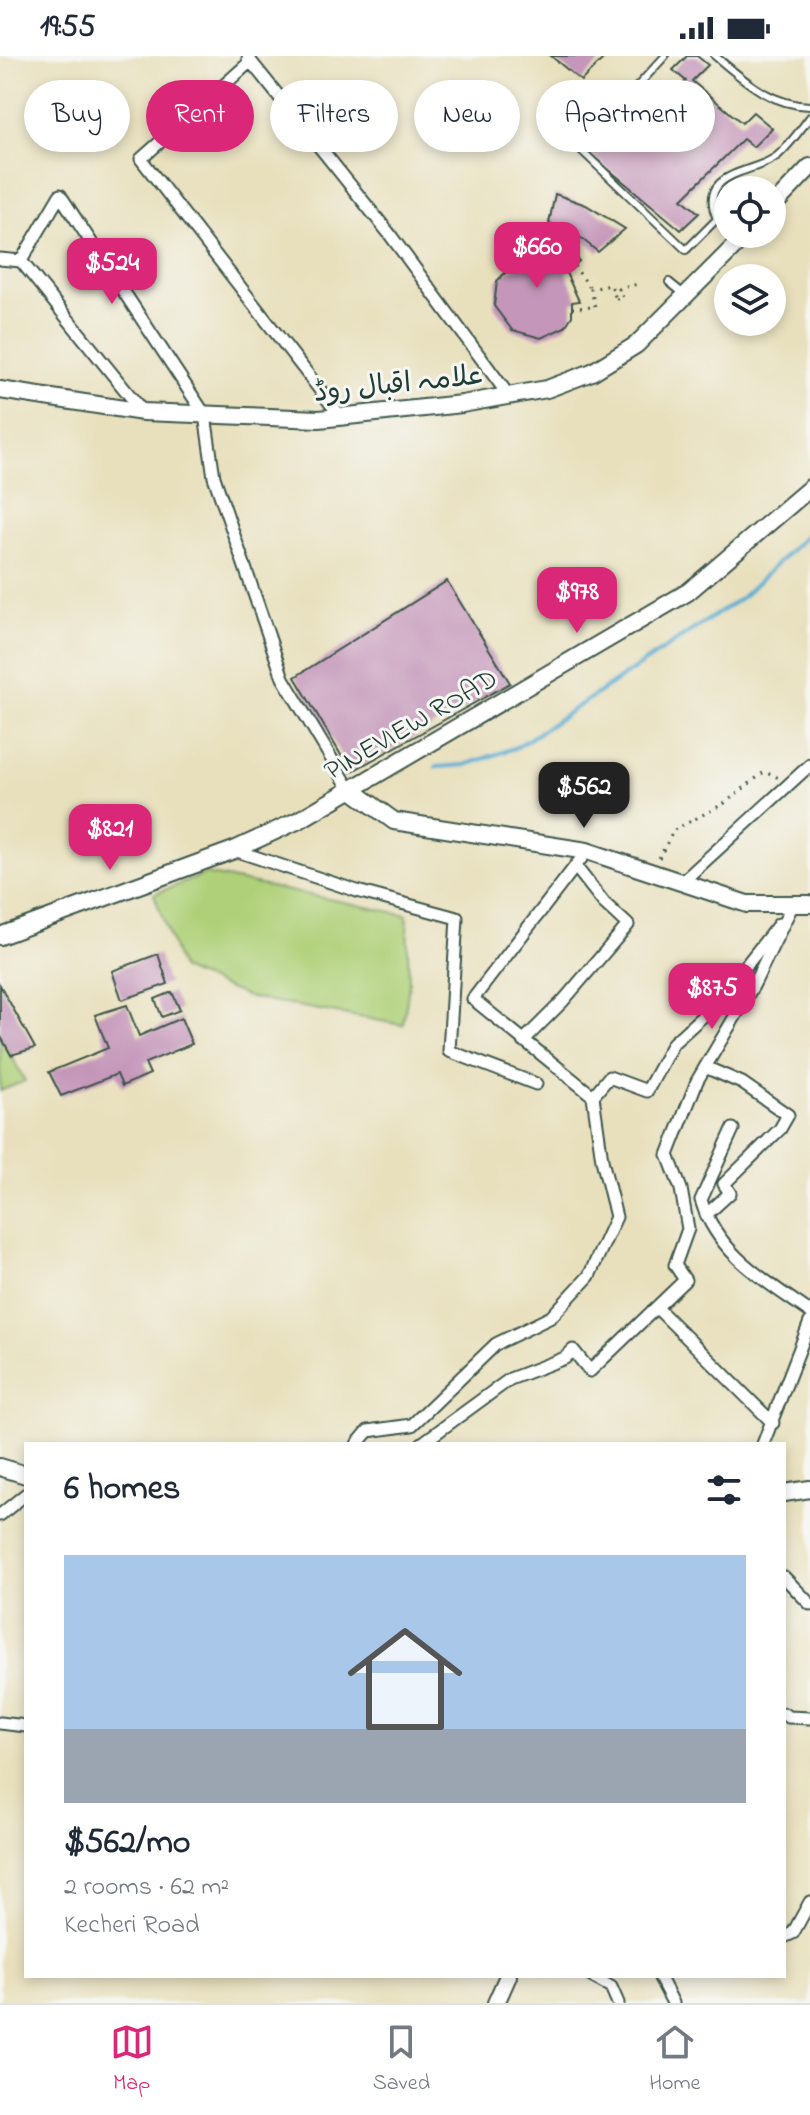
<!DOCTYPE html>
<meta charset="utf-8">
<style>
:root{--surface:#fff;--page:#f6f6f7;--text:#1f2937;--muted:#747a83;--line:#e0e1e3;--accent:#db2777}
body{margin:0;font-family:"Indie Flower","Playpen Sans Arabic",sans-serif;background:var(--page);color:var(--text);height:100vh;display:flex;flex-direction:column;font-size:30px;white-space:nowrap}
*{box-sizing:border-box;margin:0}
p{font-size:26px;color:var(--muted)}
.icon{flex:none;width:44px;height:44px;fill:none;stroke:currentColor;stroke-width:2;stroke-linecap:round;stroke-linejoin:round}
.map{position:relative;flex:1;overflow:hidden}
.side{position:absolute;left:24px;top:1386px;width:762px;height:536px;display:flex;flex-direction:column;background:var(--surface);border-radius:0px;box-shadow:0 4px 12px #0003}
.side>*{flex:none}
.guide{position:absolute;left:24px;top:24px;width:762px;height:72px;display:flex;gap:16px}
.tools{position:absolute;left:714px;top:120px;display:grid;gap:16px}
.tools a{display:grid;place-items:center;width:72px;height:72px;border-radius:50%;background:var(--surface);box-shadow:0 4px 12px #0003;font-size:40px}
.price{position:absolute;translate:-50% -68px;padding:0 18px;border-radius:16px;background:var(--accent);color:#fff;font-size:26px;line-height:52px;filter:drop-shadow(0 2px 4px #0008)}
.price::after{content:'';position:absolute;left:50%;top:48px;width:24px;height:18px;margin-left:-12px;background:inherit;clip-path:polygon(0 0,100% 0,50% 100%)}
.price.current{background:#222;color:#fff}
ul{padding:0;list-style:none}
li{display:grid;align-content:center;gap:16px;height:424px;padding:0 40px}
li span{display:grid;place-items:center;height:248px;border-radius:0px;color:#555}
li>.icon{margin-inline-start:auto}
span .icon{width:144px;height:144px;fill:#fffc;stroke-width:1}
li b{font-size:34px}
h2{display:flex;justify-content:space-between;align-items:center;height:96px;padding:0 40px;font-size:34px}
.chip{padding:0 28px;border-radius:36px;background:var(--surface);box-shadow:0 4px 12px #0003;font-size:28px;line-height:72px}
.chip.current{background:var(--accent);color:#fff}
.status{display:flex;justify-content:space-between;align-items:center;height:56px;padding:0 40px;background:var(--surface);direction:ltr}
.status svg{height:22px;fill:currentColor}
.tabs{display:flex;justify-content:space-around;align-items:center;height:112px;border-top:2px solid var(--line);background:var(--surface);font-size:22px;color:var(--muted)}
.tabs a{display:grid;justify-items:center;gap:4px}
.tabs .current{color:var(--accent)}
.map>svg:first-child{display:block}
.green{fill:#afd078;stroke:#678656;stroke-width:2}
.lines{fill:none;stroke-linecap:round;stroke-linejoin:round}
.stream{stroke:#57abd3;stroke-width:4}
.building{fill:#c496b9}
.lane-casing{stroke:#3d5549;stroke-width:10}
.street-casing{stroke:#3d5549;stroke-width:15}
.secondary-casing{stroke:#3d5549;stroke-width:20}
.path{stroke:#3d5549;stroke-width:3;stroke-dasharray:2 6;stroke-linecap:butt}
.lane{stroke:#fff;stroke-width:6}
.street{stroke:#fff;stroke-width:11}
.secondary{stroke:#fff;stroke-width:16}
.labels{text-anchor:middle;stroke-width:6;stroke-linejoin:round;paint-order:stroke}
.street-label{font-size:28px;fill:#1f3d34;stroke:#f6f6f2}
</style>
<div class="status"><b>19:55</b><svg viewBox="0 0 49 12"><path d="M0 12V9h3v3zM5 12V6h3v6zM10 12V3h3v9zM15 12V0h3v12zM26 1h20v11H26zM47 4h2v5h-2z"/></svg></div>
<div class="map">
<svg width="810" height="1947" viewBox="0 0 810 1947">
<rect width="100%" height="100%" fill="#f6f6f2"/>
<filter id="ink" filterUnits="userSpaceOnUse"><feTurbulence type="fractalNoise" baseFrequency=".0125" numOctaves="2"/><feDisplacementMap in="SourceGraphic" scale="16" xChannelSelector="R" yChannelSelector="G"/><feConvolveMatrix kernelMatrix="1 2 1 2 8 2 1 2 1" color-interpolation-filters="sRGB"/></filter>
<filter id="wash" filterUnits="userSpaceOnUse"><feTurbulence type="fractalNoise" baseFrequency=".006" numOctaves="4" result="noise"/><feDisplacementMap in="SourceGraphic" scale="32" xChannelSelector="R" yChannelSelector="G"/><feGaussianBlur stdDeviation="1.8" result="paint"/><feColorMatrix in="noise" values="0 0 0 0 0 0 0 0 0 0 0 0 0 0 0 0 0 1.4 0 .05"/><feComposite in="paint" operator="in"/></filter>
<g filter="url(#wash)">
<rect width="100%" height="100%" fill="#e8e0bd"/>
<path class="green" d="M206,818L407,859L409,929L403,969L248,941L181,913L154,838Z
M0,979L25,1025L0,1035Z"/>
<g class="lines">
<path class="stream" d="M436,711L465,709L517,691L741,542L810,476"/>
</g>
<g id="blocks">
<path class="building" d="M551,0H606L581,25Z
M687,0H697L708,9L692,25L742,67L753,56L772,72L753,91L743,83L682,143L699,157L681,174L589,97L612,74L625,85L686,25L673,14Z
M555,138L586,149L625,173L598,196L576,178L549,167Z
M530,184L559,190L579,205L566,217L579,245L572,246V260L565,271L541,282L512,274L494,250L497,225L506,216L519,211L513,188Z
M447,525L510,627L351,716L295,621Z
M158,898L168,928L122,944L112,915Z
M0,929L35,992L11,999L0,979Z
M172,936L180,954L162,961L155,943Z
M127,949L139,980L181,962L192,988L145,1007L150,1018L122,1030L117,1018L61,1040L49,1016L108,992L95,959Z"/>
</g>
</g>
<g filter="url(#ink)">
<use href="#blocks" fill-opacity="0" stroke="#3d5549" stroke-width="2"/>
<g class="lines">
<defs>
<path id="lane" d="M665,0L580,93L686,194L717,163C696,114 755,118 777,100C789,90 800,74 810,61
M715,0C744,24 770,49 810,50
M669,226L685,239"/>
<path id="street" d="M248,2L388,176L509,340
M251,5L141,103L341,361
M0,203L21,205L143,356
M21,205L60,139L205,359L214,421L283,622L349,732
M234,794L357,835L457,862L449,995L536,1028
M682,826L810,709
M523,985L563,945L628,869L604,847L575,810
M705,1011L742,1027L788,1059L780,1073L724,1128L730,1137L706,1159
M593,1040L609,1021L647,1035L673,987L714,950L779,868
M733,1073L701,1144C718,1199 766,1225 810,1256
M658,1253L773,1367
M357,1388L368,1375L412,1369L496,1288L551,1261L589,1220L616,1161L602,1104L593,1040L473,943L587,795
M421,1388L510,1323L565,1302L573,1294L590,1315L685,1224L675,1209L688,1173L681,1133L668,1099L697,1025L753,930L793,848
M763,1388L810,1266
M0,1459L26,1438
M784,1521L810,1548
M784,1658L788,1661L810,1662
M0,1667L26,1670
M784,1881L793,1877L810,1846
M591,1920L611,1931L618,1947
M659,1920L673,1947"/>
<path id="secondary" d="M772,151L810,111
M0,334L143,356L319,363L462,348L547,333L592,316L636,289L747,178
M349,732L394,765L587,795L747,848H810
M0,880L234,794L299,764L688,536L810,432
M0,1411L26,1419
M784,1437L810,1433
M496,1947L508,1920"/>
</defs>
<use href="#lane" class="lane-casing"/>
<use href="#street" class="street-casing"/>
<use href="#secondary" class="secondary-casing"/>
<path class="path" d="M574,210L591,233
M616,243L623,242L619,233L638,228
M572,252L595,251L591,233L611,229L616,243
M659,802L674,774L725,747L764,716L779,722"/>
<use href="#lane" class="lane"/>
<use href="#street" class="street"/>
<use href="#secondary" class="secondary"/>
</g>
</g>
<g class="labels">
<g class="street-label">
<text transform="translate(399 326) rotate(-6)" y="10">علامہ اقبال روڈ</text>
<text transform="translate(410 667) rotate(-30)" y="10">PINEVIEW ROAD</text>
</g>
</g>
</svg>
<div class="tools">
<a><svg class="icon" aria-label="locate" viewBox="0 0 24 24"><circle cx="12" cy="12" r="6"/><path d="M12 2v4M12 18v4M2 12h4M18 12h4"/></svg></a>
<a><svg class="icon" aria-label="layers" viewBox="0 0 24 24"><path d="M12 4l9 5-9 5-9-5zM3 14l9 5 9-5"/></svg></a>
</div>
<b class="price" style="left:537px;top:234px">$660</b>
<b class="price" style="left:112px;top:250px">$524</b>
<b class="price" style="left:577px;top:579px">$978</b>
<b class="price current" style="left:584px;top:774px">$562</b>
<b class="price" style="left:110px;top:816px">$821</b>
<b class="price" style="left:712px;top:975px">$875</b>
<div class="guide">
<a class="chip">Buy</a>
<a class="chip current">Rent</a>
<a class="chip">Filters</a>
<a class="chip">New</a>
<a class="chip">Apartment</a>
</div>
<section class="side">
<h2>6 homes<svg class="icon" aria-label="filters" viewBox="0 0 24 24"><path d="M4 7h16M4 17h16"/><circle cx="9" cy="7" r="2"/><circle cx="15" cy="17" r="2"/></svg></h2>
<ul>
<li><span style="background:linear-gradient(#a9c7e8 70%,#9aa5b1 0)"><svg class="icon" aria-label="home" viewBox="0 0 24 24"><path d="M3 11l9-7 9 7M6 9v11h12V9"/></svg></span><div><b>$562/mo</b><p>2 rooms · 62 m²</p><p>Kecheri Road</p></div></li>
</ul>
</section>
</div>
<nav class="tabs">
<a class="current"><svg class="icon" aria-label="map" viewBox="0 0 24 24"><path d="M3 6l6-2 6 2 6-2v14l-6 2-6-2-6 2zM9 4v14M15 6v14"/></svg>Map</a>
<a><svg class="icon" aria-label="saved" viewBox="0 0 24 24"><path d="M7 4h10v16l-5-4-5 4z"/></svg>Saved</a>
<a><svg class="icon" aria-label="home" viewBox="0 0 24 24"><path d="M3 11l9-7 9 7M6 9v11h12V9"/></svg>Home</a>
</nav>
